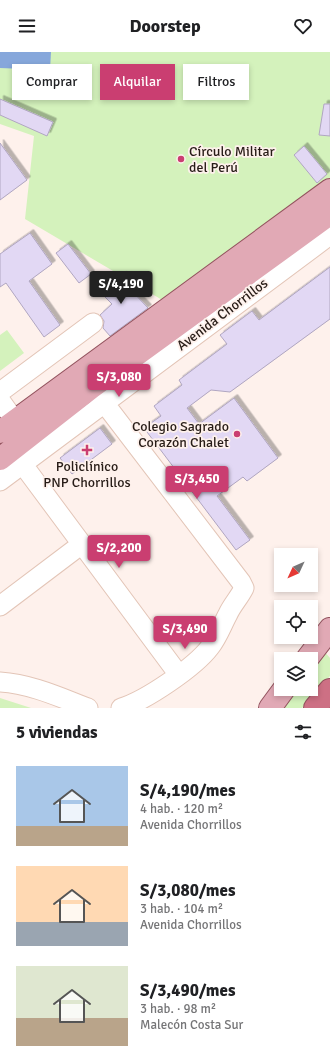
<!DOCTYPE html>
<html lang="es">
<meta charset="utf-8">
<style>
:root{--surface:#fff;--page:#f2f2f2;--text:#202124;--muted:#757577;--accent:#ca3e71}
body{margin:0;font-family:Signika,sans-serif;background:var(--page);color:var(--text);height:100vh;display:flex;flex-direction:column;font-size:15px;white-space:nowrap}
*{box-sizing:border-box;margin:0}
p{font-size:13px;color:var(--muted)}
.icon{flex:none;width:22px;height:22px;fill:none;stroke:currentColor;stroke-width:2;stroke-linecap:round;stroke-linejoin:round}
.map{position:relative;height:656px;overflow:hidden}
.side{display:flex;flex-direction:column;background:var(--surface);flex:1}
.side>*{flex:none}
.top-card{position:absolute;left:12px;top:12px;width:306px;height:36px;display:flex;gap:8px}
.needle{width:26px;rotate:226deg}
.controls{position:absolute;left:274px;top:496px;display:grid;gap:8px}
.controls a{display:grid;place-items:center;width:44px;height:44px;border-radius:0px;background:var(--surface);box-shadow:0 2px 6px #0003;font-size:20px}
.price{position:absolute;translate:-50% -34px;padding:0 9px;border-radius:4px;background:var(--accent);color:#fff;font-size:13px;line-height:26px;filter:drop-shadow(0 1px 2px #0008)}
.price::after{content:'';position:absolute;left:50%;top:24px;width:12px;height:9px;margin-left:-6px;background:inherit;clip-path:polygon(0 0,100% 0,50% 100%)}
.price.selected{background:#222;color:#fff}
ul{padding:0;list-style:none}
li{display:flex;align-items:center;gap:12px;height:100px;padding:0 16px}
li span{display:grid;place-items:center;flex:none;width:112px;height:80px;border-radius:0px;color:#555}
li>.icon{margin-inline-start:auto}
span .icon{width:48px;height:48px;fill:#fffc;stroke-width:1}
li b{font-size:17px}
h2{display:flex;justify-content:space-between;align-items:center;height:48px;padding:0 16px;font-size:17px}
.tag{padding:0 14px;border-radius:0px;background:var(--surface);box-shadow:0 2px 6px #0003;font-size:14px;line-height:36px}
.tag.selected{background:var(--accent);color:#fff}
header{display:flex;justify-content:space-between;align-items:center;height:52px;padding:0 16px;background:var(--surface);font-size:18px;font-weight:700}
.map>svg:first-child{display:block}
.green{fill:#d4f2bc}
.water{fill:#86a7db}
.building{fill:#e2d8f4;stroke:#b0a6c1;filter:url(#shadow)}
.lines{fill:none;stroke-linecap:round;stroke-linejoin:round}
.minor-casing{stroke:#e3c5b7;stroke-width:21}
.major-casing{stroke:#93535e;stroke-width:24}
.highway-casing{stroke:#93535e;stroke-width:24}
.minor{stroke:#fff;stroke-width:19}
.major{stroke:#e1a9b5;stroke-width:22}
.highway{stroke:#cd7084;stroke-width:22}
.poi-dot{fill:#ca3e71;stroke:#fef1ec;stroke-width:1.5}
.labels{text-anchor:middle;stroke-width:3.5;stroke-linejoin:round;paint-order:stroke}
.poi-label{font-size:14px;fill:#271c17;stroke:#fef1ec;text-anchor:start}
.street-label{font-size:14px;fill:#271c17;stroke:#fef1ec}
</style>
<header><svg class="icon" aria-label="menu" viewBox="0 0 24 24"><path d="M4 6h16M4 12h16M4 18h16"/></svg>Doorstep<svg class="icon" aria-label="heart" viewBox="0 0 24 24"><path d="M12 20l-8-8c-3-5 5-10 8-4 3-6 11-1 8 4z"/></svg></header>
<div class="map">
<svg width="330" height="656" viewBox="0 0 330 656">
<defs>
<filter id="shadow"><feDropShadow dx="3.5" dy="-3.5" stdDeviation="0" flood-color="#0004"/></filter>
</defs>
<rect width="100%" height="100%" fill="#fef1ec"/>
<path class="green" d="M0,0H330V130L169,252L25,167L34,84L0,72Z
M7,278L24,301L0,319V283Z
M324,599L330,606V624L302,656H280L294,637H311V616Z
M0,646L28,655L31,656H0Z"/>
<path class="water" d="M0,0H51L50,18L0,16Z"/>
<path class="building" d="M0,47L53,70L47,84L0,63Z
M324,52H330V84L319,83Z
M0,91L27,128L0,148Z
M304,94L327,122L317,131L294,103Z
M30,181L52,212L29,229L60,273L44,285L6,231L0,235V202Z
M68,192L91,222L79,231L56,201Z
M330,215V267L230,340L211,338L187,356L199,372L234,346L278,406L247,429L243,425L217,444L250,488L236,498L144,376L161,364L154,354L182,333L179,328L227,292L220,283L252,259L259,268Z
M123,223L139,233L131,238L148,256L110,284L103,276L104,269L100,263L112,252L101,241Z
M100,376L112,392L72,422L60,406Z"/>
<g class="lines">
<defs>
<path id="minor" d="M92,335L241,530L244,536C239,546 232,553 228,562C222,573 218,585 210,595C195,615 145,649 121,656
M0,340L93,271
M0,348L15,369
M15,402L179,623
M0,429L330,183
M0,554L82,492
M0,630C31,632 59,645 88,656"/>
<path id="major" d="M0,380L330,138
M0,407L92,335L330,162
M307,607L330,577
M270,656L284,637"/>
<path id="highway" d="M315,656L330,638"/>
</defs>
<use href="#minor" class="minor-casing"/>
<use href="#major" class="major-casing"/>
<use href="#highway" class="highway-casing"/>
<use href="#minor" class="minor"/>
<use href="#major" class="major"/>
<use href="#highway" class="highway"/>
</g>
<g class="poi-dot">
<circle cx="181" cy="107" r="4"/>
<circle cx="237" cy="382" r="4"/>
<path d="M85 392h4v4h4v4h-4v4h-4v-4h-4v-4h4z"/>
</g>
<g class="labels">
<g class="poi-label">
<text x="189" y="104">Círculo Militar<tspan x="189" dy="16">del Perú</tspan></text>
<text x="229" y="379" text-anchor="end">Colegio Sagrado<tspan x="229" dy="16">Corazón Chalet</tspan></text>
<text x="87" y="419" text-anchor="middle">Policlínico<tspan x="87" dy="16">PNP Chorrillos</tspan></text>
</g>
<g class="street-label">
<text transform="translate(222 262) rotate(-37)" y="5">Avenida Chorrillos</text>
</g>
</g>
</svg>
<div class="controls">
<a><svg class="needle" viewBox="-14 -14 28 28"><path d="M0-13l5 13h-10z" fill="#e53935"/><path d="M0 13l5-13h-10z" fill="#757577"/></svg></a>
<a><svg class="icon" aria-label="locate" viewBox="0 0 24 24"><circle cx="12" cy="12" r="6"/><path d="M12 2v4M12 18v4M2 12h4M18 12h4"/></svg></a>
<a><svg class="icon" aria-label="layers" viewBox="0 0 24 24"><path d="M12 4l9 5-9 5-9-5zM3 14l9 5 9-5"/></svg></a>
</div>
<b class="price selected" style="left:121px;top:253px">S/4,190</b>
<b class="price" style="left:119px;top:346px">S/3,080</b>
<b class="price" style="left:197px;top:448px">S/3,450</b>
<b class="price" style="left:119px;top:517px">S/2,200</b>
<b class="price" style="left:185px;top:598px">S/3,490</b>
<div class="top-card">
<a class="tag">Comprar</a>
<a class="tag selected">Alquilar</a>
<a class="tag">Filtros</a>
</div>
</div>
<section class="side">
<h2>5 viviendas<svg class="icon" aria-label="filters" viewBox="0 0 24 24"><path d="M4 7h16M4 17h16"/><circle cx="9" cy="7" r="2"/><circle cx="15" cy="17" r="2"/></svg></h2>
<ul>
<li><span style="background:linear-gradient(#a9c7e8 75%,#b9a48a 0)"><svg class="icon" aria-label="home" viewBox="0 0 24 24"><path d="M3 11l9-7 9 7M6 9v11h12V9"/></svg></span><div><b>S/4,190/mes</b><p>4 hab. · 120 m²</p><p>Avenida Chorrillos</p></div></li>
<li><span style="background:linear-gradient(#ffd9b3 70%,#9aa5b1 0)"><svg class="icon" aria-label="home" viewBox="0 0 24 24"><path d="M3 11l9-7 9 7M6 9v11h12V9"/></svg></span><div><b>S/3,080/mes</b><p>3 hab. · 104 m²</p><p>Avenida Chorrillos</p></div></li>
<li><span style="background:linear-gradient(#dfe7d0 65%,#b9a48a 0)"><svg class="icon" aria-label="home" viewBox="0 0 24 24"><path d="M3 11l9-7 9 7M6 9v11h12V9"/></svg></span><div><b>S/3,490/mes</b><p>3 hab. · 98 m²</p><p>Malecón Costa Sur</p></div></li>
</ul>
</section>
